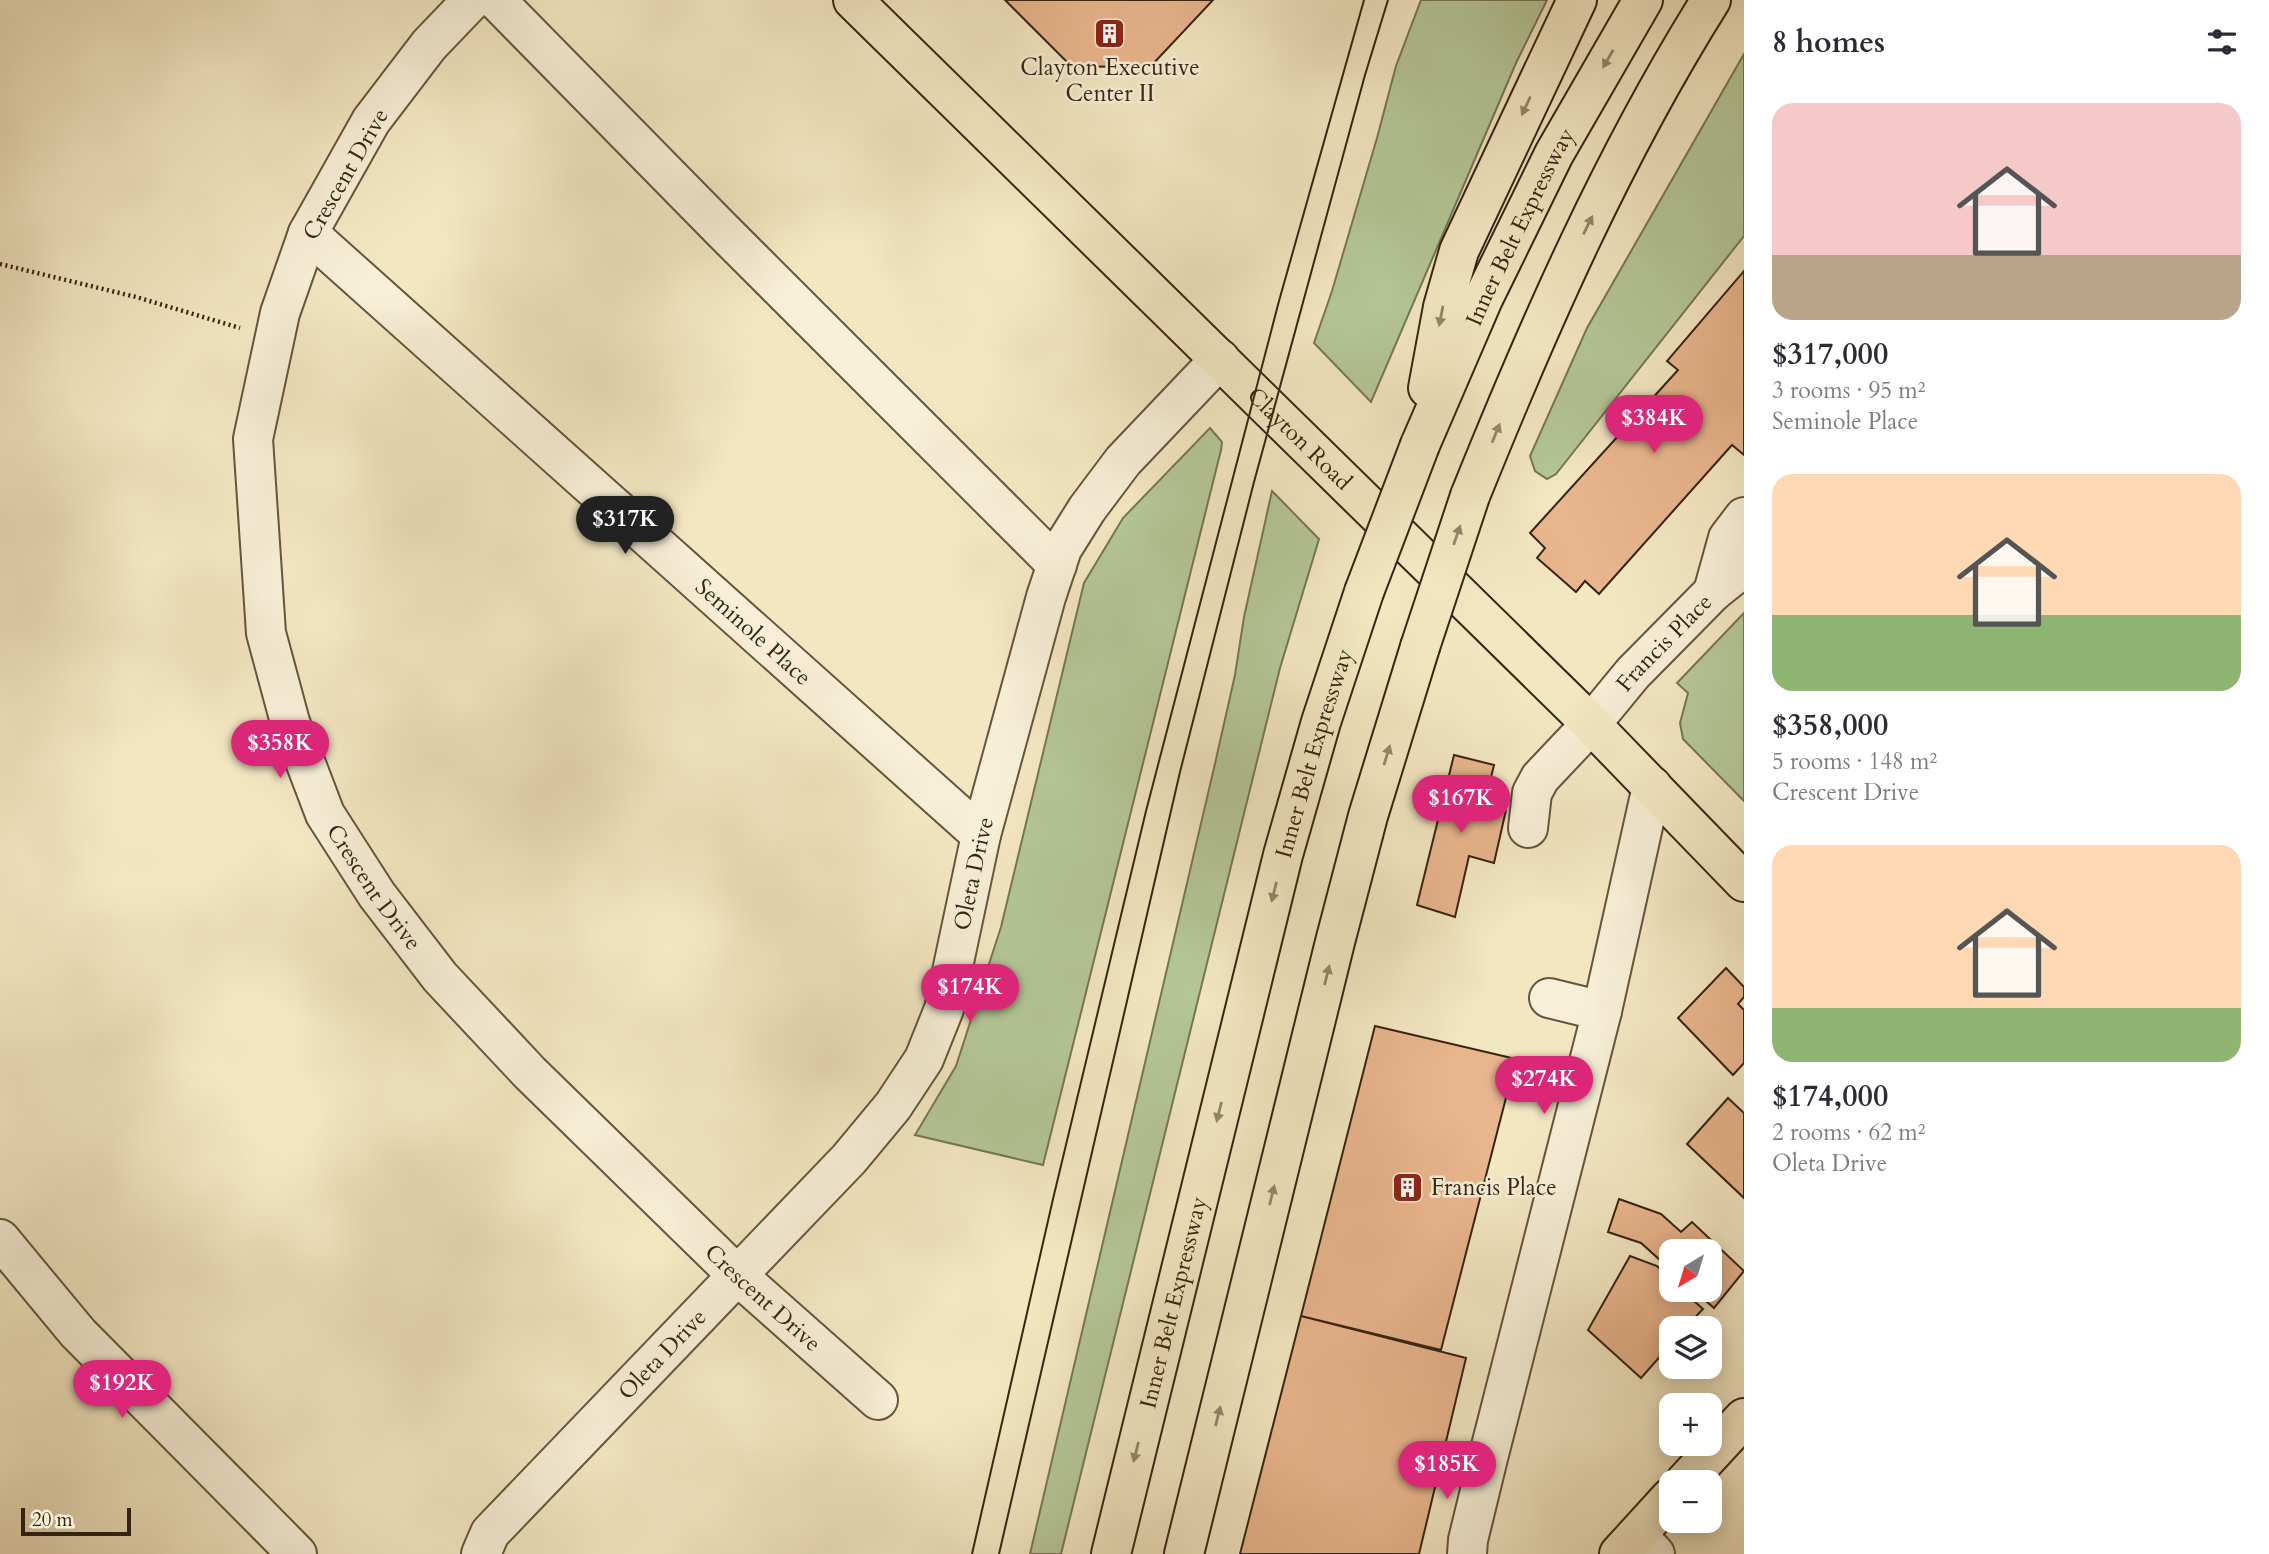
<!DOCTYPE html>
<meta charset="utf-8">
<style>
:root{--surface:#fff;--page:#f7f7f7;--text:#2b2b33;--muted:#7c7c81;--accent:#db2777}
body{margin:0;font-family:Cardo,serif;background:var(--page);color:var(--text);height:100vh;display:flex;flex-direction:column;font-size:26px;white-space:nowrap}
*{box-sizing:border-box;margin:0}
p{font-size:23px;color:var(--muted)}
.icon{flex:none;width:38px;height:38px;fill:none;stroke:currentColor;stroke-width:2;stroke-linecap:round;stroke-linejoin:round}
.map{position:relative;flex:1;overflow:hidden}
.sheet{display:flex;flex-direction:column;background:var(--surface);width:525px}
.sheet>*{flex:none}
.needle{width:46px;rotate:218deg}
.tools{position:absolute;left:1659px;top:1239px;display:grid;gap:14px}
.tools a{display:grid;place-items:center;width:63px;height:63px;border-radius:14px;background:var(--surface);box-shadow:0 4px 18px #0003;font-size:35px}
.scale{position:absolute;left:21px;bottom:18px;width:110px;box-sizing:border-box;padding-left:7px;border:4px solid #362412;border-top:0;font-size:19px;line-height:24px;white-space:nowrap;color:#362412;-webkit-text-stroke:5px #f7efd7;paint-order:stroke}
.price{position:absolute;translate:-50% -60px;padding:0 16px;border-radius:24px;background:var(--accent);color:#fff;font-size:23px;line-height:46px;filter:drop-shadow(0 2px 4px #0008)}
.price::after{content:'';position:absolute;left:50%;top:42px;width:21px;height:16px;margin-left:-10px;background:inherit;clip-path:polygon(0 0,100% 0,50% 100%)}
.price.selected{background:#222;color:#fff}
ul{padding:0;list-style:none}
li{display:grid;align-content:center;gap:14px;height:371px;padding:0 28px}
li span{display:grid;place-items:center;height:217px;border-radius:21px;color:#555}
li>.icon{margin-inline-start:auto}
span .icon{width:126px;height:126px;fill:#fffc;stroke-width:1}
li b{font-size:30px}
h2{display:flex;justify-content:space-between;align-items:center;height:84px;padding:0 28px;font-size:30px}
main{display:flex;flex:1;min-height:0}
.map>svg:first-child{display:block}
.green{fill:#b5c798;stroke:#767655;stroke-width:2}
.building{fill:#e9b58d;stroke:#362412;stroke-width:2}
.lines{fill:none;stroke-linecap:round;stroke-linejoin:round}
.minor-casing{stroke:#65553e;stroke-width:42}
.major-casing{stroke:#362412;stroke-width:42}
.highway-casing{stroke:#362412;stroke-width:42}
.path{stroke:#362412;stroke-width:4.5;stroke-dasharray:2 3.5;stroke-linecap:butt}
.minor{stroke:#f7efd7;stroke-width:38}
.major{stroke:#f3e7c2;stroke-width:38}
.highway{stroke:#f3e7c2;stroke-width:38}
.tram{stroke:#362412;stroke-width:2}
.highway-bridge-casing{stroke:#362412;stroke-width:42;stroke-linecap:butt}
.highway-bridge{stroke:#f3e7c2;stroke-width:38}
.oneway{fill:#94866a}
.labels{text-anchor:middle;stroke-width:5;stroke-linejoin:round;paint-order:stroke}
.poi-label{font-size:23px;fill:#362412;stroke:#f7efd7}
.street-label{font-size:23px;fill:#362412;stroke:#f7efd7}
</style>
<main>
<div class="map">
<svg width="1744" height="1554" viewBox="0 0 1744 1554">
<rect width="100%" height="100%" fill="#f3e7c2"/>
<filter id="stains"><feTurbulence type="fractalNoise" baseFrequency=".00286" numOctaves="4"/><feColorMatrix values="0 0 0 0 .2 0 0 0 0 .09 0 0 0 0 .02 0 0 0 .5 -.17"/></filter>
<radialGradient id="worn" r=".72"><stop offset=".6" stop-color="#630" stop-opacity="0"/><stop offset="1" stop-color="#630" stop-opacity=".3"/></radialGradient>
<path class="green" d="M1421,0H1547L1516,63L1371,402L1314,343L1332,291L1377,138L1396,66Z
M1744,54V236L1556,474L1547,479L1535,471L1530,456L1587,328Z
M1210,428L1222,442L1221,450L1043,1165L915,1135L956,1066L1001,927L1084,583L1123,518Z
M1272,491L1319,539L1280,668L1061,1554H1030L1214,768L1235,675L1244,617Z
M1744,613V801L1683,739L1680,723L1688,693L1677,683Z"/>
<path class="building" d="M1005,0H1213L1151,66L1072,67Z
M1744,271V455L1732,445L1599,594L1585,581L1576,592L1537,558L1545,548L1530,533L1678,370L1667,361Z
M1454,755L1494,765L1484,806L1506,810L1494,863L1469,856L1455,917L1417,905Z
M1726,968L1744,987V997L1738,1004L1744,1010V1063L1733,1075L1678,1018Z
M1375,1026L1516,1059L1441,1350L1301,1316Z
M1728,1098L1744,1113V1198L1687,1144Z
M1619,1199L1661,1214L1681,1232L1692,1222L1744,1271L1714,1308L1693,1290H1710V1251H1671V1270L1641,1243L1608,1232Z
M1630,1256L1657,1266L1671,1280V1290H1682L1703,1309L1685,1328H1671V1344L1641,1378L1588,1330Z
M1301,1316L1466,1358L1419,1554H1240Z"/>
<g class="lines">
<defs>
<g id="minor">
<path id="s1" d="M472,0L429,45L371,121L308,233L280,313L253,439L266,633L290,722L325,814L377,895L440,977L530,1073L737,1275L878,1400"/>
<path d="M496,0L722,230L1057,565"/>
<path id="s2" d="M308,233L981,835"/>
<path d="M1713,592L1728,538L1744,517"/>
<path id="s3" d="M1528,828L1532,793L1540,778L1591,724L1633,673L1713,592L1744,567"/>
<path d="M1549,998L1602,1011"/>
<path d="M0,1239L78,1333L297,1554"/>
<path d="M1637,1535L1655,1554"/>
<path id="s4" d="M481,1554L490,1533L849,1159L893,1106L924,1059L944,1009L981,835L1046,597L1062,549L1087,509L1123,461L1220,359"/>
<path d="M1467,1554L1468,1540L1488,1458L1602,1011L1652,786"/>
</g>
<g id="major">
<path id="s5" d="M853,0L1591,724L1744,882"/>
<path d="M1685,1482L1744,1418"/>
<path d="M1619,1554L1671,1497"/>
</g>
<g id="highway">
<path d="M1428,388L1443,307L1459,251L1577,0"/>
<path id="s6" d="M1420,445L1483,299L1554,154L1643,0"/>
<path d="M1470,496C1539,325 1613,156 1711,0"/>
<path id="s7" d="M1111,1554L1283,855L1321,722L1364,592"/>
<path d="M1184,1554L1335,942L1368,816L1420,647"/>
</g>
</defs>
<use href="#minor" class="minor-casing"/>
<use href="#major" class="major-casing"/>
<use href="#highway" class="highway-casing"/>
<path class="path" d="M0,264L136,297L240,328"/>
<use href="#minor" class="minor"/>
<use href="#major" class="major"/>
<use href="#highway" class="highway"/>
<path class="tram" d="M972,1554L1053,1199L1146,811L1279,301L1364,0
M999,1554L1180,772L1254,482L1365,75L1388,0"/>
<defs>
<path id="highway-bridge" d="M1364,592L1420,445
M1420,647L1470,496"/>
</defs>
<use href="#highway-bridge" class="highway-bridge-casing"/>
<use href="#highway-bridge" class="highway-bridge"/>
</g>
<defs><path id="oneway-solid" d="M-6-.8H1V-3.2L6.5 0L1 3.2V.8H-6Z" transform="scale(1.75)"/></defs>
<g class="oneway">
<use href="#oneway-solid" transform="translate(1608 59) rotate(120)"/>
<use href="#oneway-solid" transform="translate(1526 106) rotate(115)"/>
<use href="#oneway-solid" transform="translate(1588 225) rotate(-64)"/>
<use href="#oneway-solid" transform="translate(1441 316) rotate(101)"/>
<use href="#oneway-solid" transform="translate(1496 433) rotate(-68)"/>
<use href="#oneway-solid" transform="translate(1457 535) rotate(-71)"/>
<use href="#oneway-solid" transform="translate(1387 755) rotate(-73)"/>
<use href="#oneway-solid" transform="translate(1274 892) rotate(104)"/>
<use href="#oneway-solid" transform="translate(1327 975) rotate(-76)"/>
<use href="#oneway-solid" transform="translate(1219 1112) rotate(104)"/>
<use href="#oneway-solid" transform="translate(1272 1195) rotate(-76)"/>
<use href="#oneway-solid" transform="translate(1218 1416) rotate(-76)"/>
<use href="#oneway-solid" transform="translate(1136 1452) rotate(104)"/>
</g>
<defs>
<symbol id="building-square" viewBox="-11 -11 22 22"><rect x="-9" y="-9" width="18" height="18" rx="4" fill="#8f2418" stroke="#f7efd7"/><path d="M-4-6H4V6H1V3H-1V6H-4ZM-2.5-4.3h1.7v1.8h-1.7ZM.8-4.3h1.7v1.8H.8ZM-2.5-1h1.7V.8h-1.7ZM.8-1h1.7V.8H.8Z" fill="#fff"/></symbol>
</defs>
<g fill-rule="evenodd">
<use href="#building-square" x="1092" y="16" width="35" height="35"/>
<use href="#building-square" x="1390" y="1170" width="35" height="35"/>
</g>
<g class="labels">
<g class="poi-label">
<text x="1110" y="75">Clayton Executive<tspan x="1110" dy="26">Center II</tspan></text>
<text x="1431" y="1195" text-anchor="start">Francis Place</text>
</g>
<g class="street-label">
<text transform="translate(345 174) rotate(-60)" y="8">Crescent Drive</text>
<text dy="8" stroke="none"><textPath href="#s6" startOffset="240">Inner Belt Expressway</textPath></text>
<text dy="8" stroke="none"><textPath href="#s5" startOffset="626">Clayton Road</textPath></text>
<text dy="8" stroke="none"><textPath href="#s2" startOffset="598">Seminole Place</textPath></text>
<text dy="8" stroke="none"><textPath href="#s3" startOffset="236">Francis Place</textPath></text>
<text dy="8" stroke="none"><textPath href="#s7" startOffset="826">Inner Belt Expressway</textPath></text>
<text dy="8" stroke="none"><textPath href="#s4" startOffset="859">Oleta Drive</textPath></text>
<text dy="8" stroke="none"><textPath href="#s1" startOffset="973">Crescent Drive</textPath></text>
<text dy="8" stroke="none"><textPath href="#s1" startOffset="1540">Crescent Drive</textPath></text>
<text dy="8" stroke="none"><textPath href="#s7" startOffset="259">Inner Belt Expressway</textPath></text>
<text dy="8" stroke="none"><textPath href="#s4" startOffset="271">Oleta Drive</textPath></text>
</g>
</g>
<rect width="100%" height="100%" filter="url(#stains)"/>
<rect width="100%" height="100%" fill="url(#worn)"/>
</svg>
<div class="tools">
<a><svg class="needle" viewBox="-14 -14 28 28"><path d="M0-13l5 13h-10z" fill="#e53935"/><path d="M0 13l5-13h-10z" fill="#7c7c81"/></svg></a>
<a><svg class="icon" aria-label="layers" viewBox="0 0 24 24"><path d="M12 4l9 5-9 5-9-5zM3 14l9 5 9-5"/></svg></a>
<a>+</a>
<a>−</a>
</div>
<div class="scale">20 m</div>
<b class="price" style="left:1654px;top:455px">$384K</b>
<b class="price selected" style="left:625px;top:556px">$317K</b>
<b class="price" style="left:280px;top:780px">$358K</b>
<b class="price" style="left:1461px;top:835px">$167K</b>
<b class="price" style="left:970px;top:1024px">$174K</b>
<b class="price" style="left:1544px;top:1116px">$274K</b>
<b class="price" style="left:122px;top:1420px">$192K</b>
<b class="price" style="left:1447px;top:1501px">$185K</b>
</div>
<section class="sheet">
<h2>8 homes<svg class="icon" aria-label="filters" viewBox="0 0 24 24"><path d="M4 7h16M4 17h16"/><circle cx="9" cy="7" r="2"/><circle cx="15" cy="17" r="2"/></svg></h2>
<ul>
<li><span style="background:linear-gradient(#f6c9c9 70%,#b9a48a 0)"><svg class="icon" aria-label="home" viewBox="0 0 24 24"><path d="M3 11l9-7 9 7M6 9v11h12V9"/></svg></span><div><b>$317,000</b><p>3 rooms · 95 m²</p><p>Seminole Place</p></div></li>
<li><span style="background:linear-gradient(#ffd9b3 65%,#8fb573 0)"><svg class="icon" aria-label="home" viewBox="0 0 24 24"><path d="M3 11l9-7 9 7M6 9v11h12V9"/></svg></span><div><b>$358,000</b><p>5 rooms · 148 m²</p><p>Crescent Drive</p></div></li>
<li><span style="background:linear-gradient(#ffd9b3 75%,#8fb573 0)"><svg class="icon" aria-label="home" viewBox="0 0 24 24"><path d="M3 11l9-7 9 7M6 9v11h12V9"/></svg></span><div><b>$174,000</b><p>2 rooms · 62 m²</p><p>Oleta Drive</p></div></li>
</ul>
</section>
</main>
